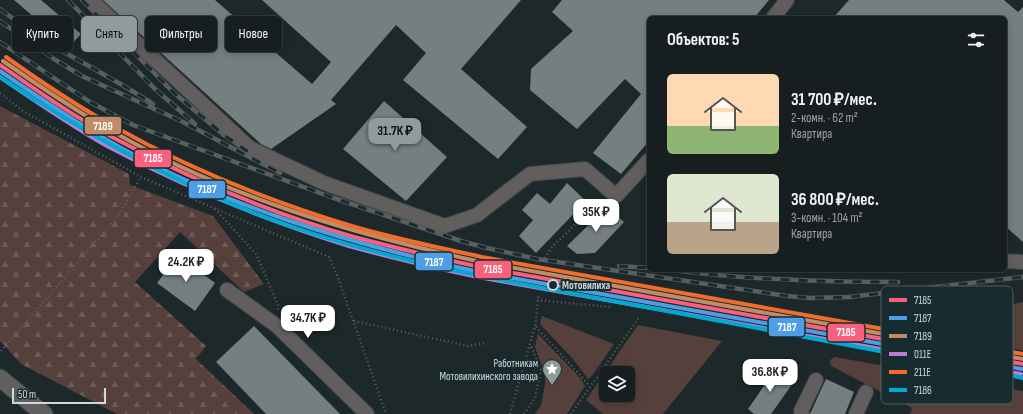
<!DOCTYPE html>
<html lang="ru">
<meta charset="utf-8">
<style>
:root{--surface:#161e20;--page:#232b2d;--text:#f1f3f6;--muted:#9ea2a5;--line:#353c3e;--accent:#8f9b9d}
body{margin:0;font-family:"Sofia Sans Condensed",sans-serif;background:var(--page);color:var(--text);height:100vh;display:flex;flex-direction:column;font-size:15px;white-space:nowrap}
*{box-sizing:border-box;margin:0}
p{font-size:13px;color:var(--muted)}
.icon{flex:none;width:22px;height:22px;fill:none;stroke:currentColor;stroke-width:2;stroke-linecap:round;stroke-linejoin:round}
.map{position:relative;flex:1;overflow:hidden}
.drawer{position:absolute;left:647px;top:16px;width:360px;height:256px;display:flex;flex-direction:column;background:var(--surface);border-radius:6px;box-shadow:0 2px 10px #0003,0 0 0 1px var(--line)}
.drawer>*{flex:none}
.hud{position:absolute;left:12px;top:16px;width:380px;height:36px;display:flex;gap:8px}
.tools{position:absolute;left:599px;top:366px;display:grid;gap:8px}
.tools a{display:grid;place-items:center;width:36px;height:36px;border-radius:6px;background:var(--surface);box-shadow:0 2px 10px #0003,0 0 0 1px var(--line);font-size:20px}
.scale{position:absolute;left:12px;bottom:10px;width:94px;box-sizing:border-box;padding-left:4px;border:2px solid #cdd9db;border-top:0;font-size:11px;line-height:14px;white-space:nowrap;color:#cdd9db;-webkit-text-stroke:3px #182b2f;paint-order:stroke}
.price{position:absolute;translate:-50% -34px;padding:0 9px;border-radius:8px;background:#fff;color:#222;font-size:13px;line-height:26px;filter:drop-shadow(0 1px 2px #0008)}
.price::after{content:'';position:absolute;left:50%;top:24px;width:12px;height:9px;margin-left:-6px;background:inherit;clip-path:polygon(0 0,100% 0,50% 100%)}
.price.on{background:var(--accent);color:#111}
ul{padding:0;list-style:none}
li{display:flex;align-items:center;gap:12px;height:100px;padding:0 20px}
li span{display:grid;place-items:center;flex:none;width:112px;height:80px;border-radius:6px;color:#555}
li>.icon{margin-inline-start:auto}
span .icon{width:48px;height:48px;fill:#fffc;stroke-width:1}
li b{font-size:17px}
h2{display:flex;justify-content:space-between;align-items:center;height:48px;padding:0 20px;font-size:17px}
.chip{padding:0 14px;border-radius:6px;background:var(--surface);box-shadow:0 2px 10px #0003,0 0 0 1px var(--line);font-size:14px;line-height:36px}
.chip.on{background:var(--accent);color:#111}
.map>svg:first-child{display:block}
.grass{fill:#56403c;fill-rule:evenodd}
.forest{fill:url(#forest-firs)}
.building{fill:#757f80}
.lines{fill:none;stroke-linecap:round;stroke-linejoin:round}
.minor-casing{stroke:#3a4345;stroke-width:16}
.major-casing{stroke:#3a4345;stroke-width:19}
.path{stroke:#5e5f60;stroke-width:2.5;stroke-dasharray:1 3;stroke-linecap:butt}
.minor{stroke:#615e5d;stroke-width:14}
.major{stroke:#5f5f5f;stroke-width:17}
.rail-casing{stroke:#595e5e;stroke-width:4.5}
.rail{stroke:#182b2f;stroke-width:3;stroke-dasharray:9;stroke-linecap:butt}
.rail-1-casing{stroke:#182b2f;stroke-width:7}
.rail-2-casing{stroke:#182b2f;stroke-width:7}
.rail-3-casing{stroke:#182b2f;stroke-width:7}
.rail-4-casing{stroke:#182b2f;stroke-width:7}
.rail-5-casing{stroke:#182b2f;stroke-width:7}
.rail-6-casing{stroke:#182b2f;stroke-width:7}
.rail-1{stroke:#f8607d;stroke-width:4}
.rail-2{stroke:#4d9ee5;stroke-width:4}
.rail-3{stroke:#c18c65;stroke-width:4}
.rail-4{stroke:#bd7bd9;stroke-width:4}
.rail-5{stroke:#f36c2b;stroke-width:4}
.rail-6{stroke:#00a9ce;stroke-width:4}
.stop-dot{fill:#182b2f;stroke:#cdd9db;stroke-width:2}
.labels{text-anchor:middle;stroke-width:4;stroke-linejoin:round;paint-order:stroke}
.stop-label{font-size:11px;font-weight:bold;fill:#cdd9db;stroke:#182b2f;text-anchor:start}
.poi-label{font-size:11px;fill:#cdd9db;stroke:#182b2f;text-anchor:end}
.key{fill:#182b2f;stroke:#4e5f63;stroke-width:1}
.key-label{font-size:11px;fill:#cdd9db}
.line-badge{stroke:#182b2f;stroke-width:1.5}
.badge-label{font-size:11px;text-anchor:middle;font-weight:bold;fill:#fff}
</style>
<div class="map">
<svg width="1023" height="414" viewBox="0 0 1023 414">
<defs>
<pattern id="forest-firs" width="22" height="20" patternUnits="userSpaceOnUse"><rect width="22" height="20" fill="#56403c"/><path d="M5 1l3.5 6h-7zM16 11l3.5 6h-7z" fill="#6d5b58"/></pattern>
</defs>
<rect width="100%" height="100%" fill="#1d282a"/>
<path class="grass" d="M1023,302V354L898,333L913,324L929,317L948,313H973Z
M542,316L614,344L592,376L588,379L573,359L540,324Z
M638,325L722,341L663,414H603L586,400ZM606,373H628V395H606Z
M538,334L580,378L585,386L567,414H535L541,405L545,384V374L535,347Z
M835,357L1023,391V414H910L912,408L831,366L830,360Z"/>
<path class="forest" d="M0,106L129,174L130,185L213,216L264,284L244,292L180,232L135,282L206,346L196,359L254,414H117L21,364L0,341Z"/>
<path class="building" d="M14,0H41L81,34L69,47Z
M103,0H215L312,84L331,62L262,0H521L461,69L527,127L498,159L403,80L426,53L396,25L331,100L336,104L271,149L261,144Z
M562,0H769L754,18H649V141L621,174L593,153L641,94L625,79L577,129L530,90L531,69L573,31L552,12Z
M849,0H1004L1018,12L1023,7V242L1005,226V18H833Z
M384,101L447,157L406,201L343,149Z
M567,183L586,201L536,253L519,236L533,220L522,210L537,193L550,204Z
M607,207L624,222L595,253L577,254L567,246Z
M178,255L215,283L195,311L157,283Z
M254,326L340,414H266L216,362Z
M769,368L793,383L771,414H754L748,409L764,386L759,383Z
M826,379L854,392L845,414H810Z"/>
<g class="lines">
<defs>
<path id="minor" d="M91,0L250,148L324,183L445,226L477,215L530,174L585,169L616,196L649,160
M773,18L787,0
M1005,261L1023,262
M227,290L277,326L367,414
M802,414L801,411L816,380
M856,414L866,392"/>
<path id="major" d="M0,378L44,414"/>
</defs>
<use href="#minor" class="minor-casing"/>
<use href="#major" class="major-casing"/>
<path class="path" d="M0,93L23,111L141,177L329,257L337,275L386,414
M215,209L256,254L278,305V312
M545,258L552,247L588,212
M520,265L521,262L528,264
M543,267V266
M537,300L610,307
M354,321L468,346L486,343
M536,327L590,386
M1,351L118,216L141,177
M510,414L535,326L539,294
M524,414L535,398L541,370L531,346
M571,414L640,316"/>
<use href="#minor" class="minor"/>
<use href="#major" class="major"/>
<defs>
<path id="rail" d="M68,0L154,88L195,124
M82,0L173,92L225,136L253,155
M0,9C18,22 36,36 55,47C88,66 121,83 153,104
M0,21L54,59L82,76L183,122L280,173
M0,42L90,102L133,125L331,197L461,241L487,248L537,259L787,296L811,298L849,297L1023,277
M619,266L649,268
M673,270C747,280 823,282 898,282"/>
</defs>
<use href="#rail" class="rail-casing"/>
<use href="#rail" class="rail"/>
<defs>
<path id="rail-1" d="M0,65C36,90 73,116 112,137C188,178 270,213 354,237C396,248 438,258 480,267L1023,364"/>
<path id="rail-2" d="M0,71C35,95 70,119 107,140C222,206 350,244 479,272L1022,369"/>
<path id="rail-3" d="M3,61C39,86 74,110 112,131C226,197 353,234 481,262L1023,359"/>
<path id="rail-4" d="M0,77C35,101 70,125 107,146C184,187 265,220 349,246C392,258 435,268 478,277L1021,374"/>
<path id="rail-5" d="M6,57C41,82 77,106 115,127C191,170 272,202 355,227C397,239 440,248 482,257L1023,354"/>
<path id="rail-6" d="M0,77C80,130 162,177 252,212C380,262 517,283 651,308C775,331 899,355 1023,378"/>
</defs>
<use href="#rail-1" class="rail-1-casing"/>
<use href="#rail-2" class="rail-2-casing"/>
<use href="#rail-3" class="rail-3-casing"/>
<use href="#rail-4" class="rail-4-casing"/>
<use href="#rail-5" class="rail-5-casing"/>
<use href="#rail-6" class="rail-6-casing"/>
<use href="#rail-1" class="rail-1"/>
<use href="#rail-2" class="rail-2"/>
<use href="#rail-3" class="rail-3"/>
<use href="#rail-4" class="rail-4"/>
<use href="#rail-5" class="rail-5"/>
<use href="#rail-6" class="rail-6"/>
</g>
<defs>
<symbol id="sight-pin" viewBox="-11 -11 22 30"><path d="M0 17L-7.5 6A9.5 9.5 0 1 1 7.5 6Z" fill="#8f9b9d" stroke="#182b2f"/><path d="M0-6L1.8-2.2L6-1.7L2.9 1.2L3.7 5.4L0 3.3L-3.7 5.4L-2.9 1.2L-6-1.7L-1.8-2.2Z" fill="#fff"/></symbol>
</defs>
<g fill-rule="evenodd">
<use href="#sight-pin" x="541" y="358" width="22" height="30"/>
</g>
<circle class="stop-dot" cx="553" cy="285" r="5"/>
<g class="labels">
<g class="stop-label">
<text x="562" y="289">Мотовилиха</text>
</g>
<g class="poi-label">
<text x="538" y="367">Работникам<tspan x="538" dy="13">Мотовилихинского завода</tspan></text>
</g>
</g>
<rect x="881" y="286" width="132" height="118" rx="6" class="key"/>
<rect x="889" y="298" width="18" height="4" fill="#f8607d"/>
<rect x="889" y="316" width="18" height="4" fill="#4d9ee5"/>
<rect x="889" y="334" width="18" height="4" fill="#c18c65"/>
<rect x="889" y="352" width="18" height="4" fill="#bd7bd9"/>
<rect x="889" y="370" width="18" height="4" fill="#f36c2b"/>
<rect x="889" y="388" width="18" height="4" fill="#00a9ce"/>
<g class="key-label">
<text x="914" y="304">7185</text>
<text x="914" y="322">7187</text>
<text x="914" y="340">7189</text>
<text x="914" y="358">011Е</text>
<text x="914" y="376">211Е</text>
<text x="914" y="394">7186</text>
</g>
<g class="line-badge">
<rect x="84" y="116" width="38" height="19" rx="4" fill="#c18c65"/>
<rect x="134" y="149" width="38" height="19" rx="4" fill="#f8607d"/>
<rect x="188" y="180" width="38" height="19" rx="4" fill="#4d9ee5"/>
<rect x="415" y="252" width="38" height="19" rx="4" fill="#4d9ee5"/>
<rect x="474" y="260" width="38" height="19" rx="4" fill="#f8607d"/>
<rect x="768" y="317" width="37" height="20" rx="4" fill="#4d9ee5"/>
<rect x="827" y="323" width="38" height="19" rx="4" fill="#f8607d"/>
</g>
<g class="badge-label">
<text x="103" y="130">7189</text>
<text x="153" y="162">7185</text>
<text x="207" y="193">7187</text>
<text x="434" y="266">7187</text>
<text x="493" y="273">7185</text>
<text x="787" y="331">7187</text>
<text x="846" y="336">7185</text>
</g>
</svg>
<div class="tools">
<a><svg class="icon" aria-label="layers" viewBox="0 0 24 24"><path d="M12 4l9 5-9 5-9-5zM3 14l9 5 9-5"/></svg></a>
</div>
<div class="scale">50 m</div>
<b class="price on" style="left:395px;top:152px">31.7K ₽</b>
<b class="price" style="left:596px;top:233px">35K ₽</b>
<b class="price" style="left:186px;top:283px">24.2K ₽</b>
<b class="price" style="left:308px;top:339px">34.7K ₽</b>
<b class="price" style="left:770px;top:393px">36.8K ₽</b>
<div class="hud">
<a class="chip">Купить</a>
<a class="chip on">Снять</a>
<a class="chip">Фильтры</a>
<a class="chip">Новое</a>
</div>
<section class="drawer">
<h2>Объектов: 5<svg class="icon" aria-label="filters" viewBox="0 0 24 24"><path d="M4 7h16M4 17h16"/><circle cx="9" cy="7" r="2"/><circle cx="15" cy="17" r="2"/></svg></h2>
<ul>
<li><span style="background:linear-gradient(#ffd9b3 65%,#8fb573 0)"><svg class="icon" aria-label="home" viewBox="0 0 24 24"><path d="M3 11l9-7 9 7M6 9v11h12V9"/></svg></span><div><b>31 700 ₽/мес.</b><p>2-комн. · 62 m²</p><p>Квартира</p></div></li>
<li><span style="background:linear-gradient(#dfe7d0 60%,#b9a48a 0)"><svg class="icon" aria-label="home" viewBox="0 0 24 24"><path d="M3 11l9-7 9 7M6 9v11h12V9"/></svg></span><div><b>36 800 ₽/мес.</b><p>3-комн. · 104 m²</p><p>Квартира</p></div></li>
</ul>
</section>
</div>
